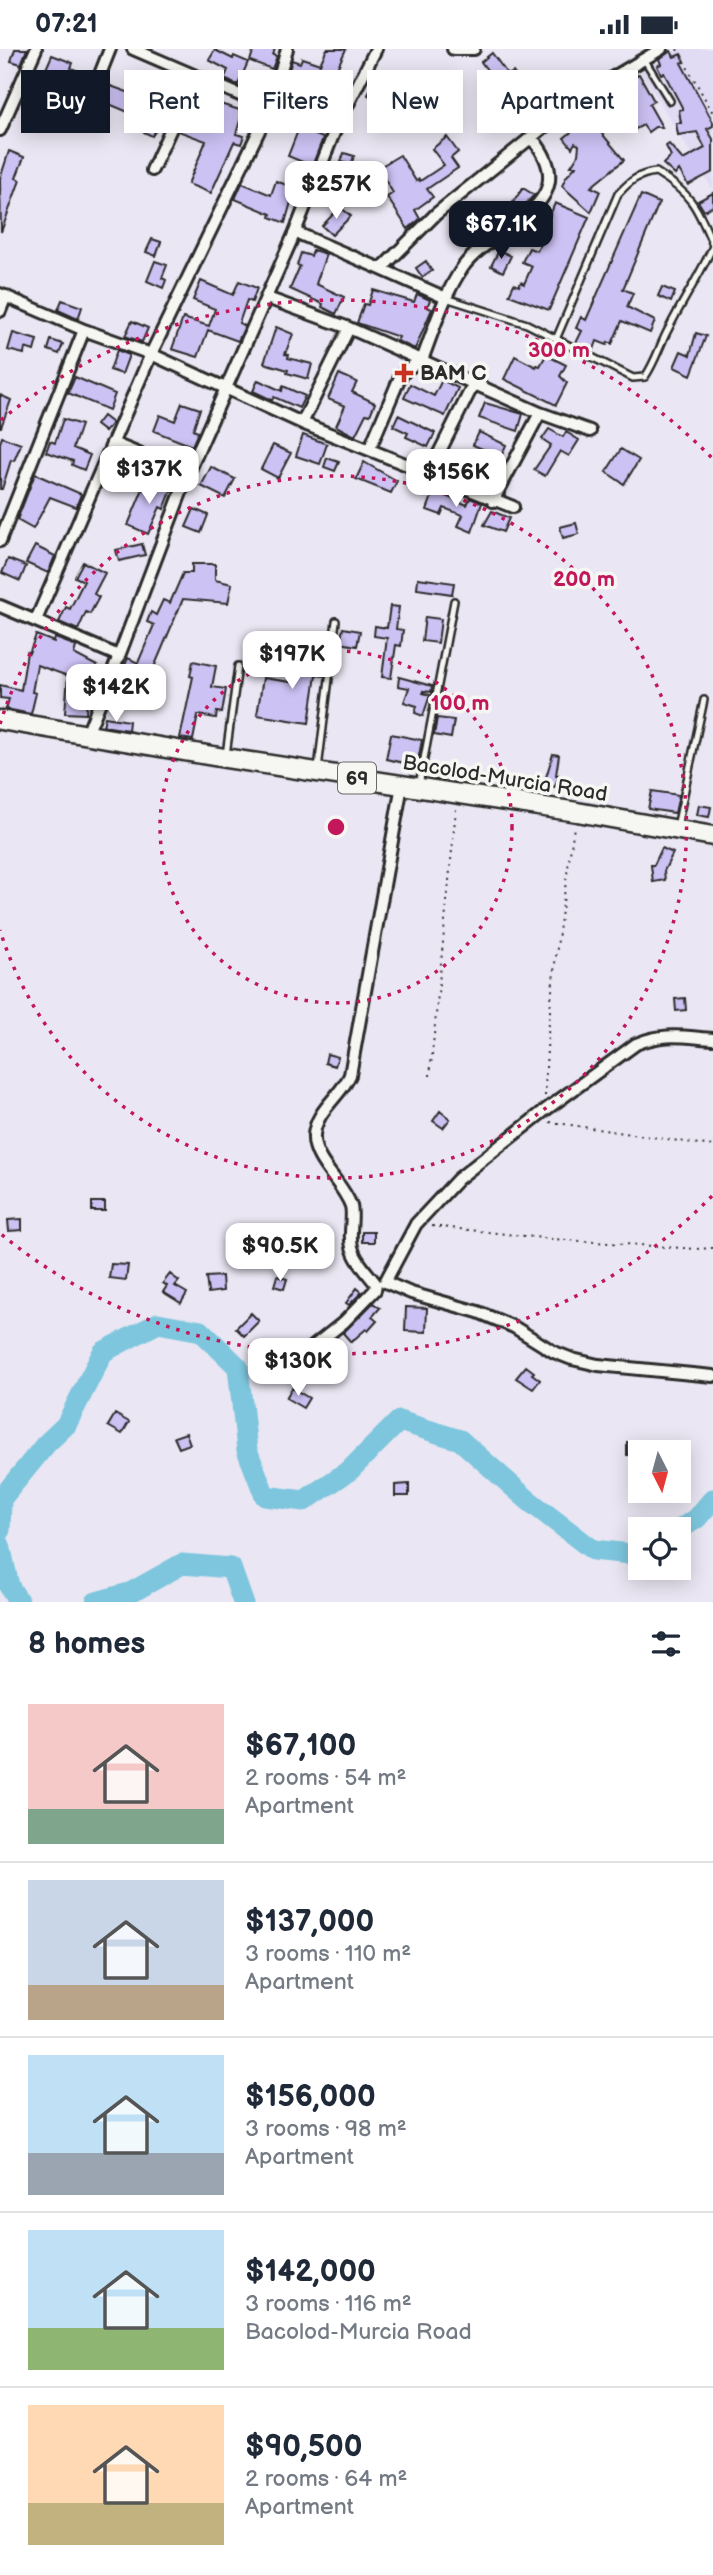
<!DOCTYPE html>
<meta charset="utf-8">
<style>
:root{--surface:#fff;--page:#f2f2f3;--text:#1f2937;--muted:#747a83;--line:#e0e1e3;--accent:#111827}
body{margin:0;font-family:"Balsamiq Sans",sans-serif;background:var(--page);color:var(--text);height:100vh;display:flex;flex-direction:column;font-size:26px;white-space:nowrap}
*{box-sizing:border-box;margin:0}
p{font-size:23px;color:var(--muted)}
.icon{flex:none;width:38px;height:38px;fill:none;stroke:currentColor;stroke-width:2;stroke-linecap:round;stroke-linejoin:round}
.map{position:relative;height:1553px;overflow:hidden}
.drawer{display:flex;flex-direction:column;background:var(--surface);flex:1}
.drawer>*{flex:none}
.guide{position:absolute;left:21px;top:21px;width:672px;height:63px;display:flex;gap:14px}
.needle{width:46px;rotate:174deg}
.buttons{position:absolute;left:628px;top:1391px;display:grid;gap:14px}
.buttons a{display:grid;place-items:center;width:63px;height:63px;border-radius:0px;background:var(--surface);box-shadow:0 4px 18px #0003;font-size:35px}
.price{position:absolute;translate:-50% -60px;padding:0 16px;border-radius:14px;background:#fff;color:#222;font-size:23px;line-height:46px;filter:drop-shadow(0 2px 4px #0008)}
.price::after{content:'';position:absolute;left:50%;top:42px;width:21px;height:16px;margin-left:-10px;background:inherit;clip-path:polygon(0 0,100% 0,50% 100%)}
.price.current{background:var(--accent);color:#fff}
ul{padding:0;list-style:none}
li{display:flex;align-items:center;gap:21px;height:175px;padding:0 28px}
li+li{border-top:2px solid var(--line)}
li span{display:grid;place-items:center;flex:none;width:196px;height:140px;border-radius:0px;color:#555}
li>.icon{margin-inline-start:auto}
span .icon{width:84px;height:84px;fill:#fffc;stroke-width:1}
li b{font-size:30px}
h2{display:flex;justify-content:space-between;align-items:center;height:84px;padding:0 28px;font-size:30px}
.pill{padding:0 24px;border-radius:0px;background:var(--surface);box-shadow:0 4px 18px #0003;font-size:24px;line-height:63px}
.pill.current{background:var(--accent);color:#fff}
.status{display:flex;justify-content:space-between;align-items:center;height:49px;padding:0 35px;background:var(--surface);direction:ltr}
.status svg{height:19px;fill:currentColor}
.map>svg:first-child{display:block}
.built{fill:#e1dbf3}
.lines{fill:none;stroke-linecap:round;stroke-linejoin:round}
.river{stroke:#7dc6dd;stroke-width:21}
.building{fill:#cdc2f4;stroke:#2b2b2b;stroke-width:2}
.service-casing{stroke:#2b2b2b;stroke-width:10}
.minor-casing{stroke:#2b2b2b;stroke-width:16}
.primary-casing{stroke:#2b2b2b;stroke-width:23}
.path{stroke:#2b2b2b;stroke-width:2;stroke-dasharray:2 5;stroke-linecap:butt}
.service{stroke:#f6f6f2;stroke-width:5}
.minor{stroke:#f6f6f2;stroke-width:10}
.primary{stroke:#f6f6f2;stroke-width:18}
.ring{fill:none;stroke:#c2185b;stroke-width:3.5;stroke-dasharray:3.5 7}
.poi-dot{fill:#c8321e;stroke:#f6f6f2;stroke-width:2.5}
.labels{text-anchor:middle;stroke-width:7;stroke-linejoin:round;paint-order:stroke}
.shield{fill:#f6f6f2;stroke:#686867;stroke-width:2}
.shield-label{font-size:19px;font-weight:bold;fill:#2b2b2b}
.poi-label{font-size:21px;font-weight:bold;fill:#2b2b2b;stroke:#f6f6f2;text-anchor:start}
.street-label{font-size:21px;fill:#2b2b2b;stroke:#f6f6f2}
.centre{fill:#c2185b;stroke:#f6f6f2;stroke-width:3.5}
.ring-label{font-size:21px;text-anchor:middle;font-weight:bold;fill:#c2185b;stroke:#f6f6f2;stroke-width:7;stroke-linejoin:round;paint-order:stroke}
</style>
<div class="status"><b>07:21</b><svg viewBox="0 0 49 12"><path d="M0 12V9h3v3zM5 12V6h3v6zM10 12V3h3v9zM15 12V0h3v12zM26 1h20v11H26zM47 4h2v5h-2z"/></svg></div>
<div class="map">
<svg width="713" height="1553" viewBox="0 0 713 1553">
<rect width="100%" height="100%" fill="#eae6f3"/>
<filter id="ink" filterUnits="userSpaceOnUse"><feTurbulence type="fractalNoise" baseFrequency=".0143" numOctaves="2"/><feDisplacementMap in="SourceGraphic" scale="14" xChannelSelector="R" yChannelSelector="G"/><feConvolveMatrix kernelMatrix="1 2 1 2 8 2 1 2 1" color-interpolation-filters="sRGB"/></filter>
<g filter="url(#ink)">
<path class="built" d="M678,0H713V141L641,22Z"/>
<g class="lines">
<path class="river" d="M0,1481L1,1450L46,1395L66,1376L103,1303L158,1274L201,1282L238,1318L247,1401L265,1447L304,1452L350,1421L399,1372L460,1391L528,1451L593,1501L640,1506
M679,1481L697,1469L713,1450
M0,1496L9,1537L19,1553
M96,1553L132,1543L182,1515L231,1519L243,1553"/>
</g>
<path class="building" d="M15,0H27L21,15L11,12Z
M254,0H275L273,6L277,7L272,20L250,12Z
M327,0H346L330,35L307,25L302,36L291,30L294,23L289,21L292,11L300,14L302,9L320,15Z
M215,1L233,10L234,7L248,13L238,36L224,30L228,21L209,11Z
M671,2L674,8L681,5L685,12L681,14L713,73V77L707,80L713,90V123L688,136L679,121L675,126L663,115L671,107L666,97L669,95L683,111L705,99L697,83L678,86L676,74H681L679,61L683,60L664,24L661,25L657,17L661,15L659,10Z
M492,4L508,26L513,23L526,41L492,64L480,49L498,35L481,13Z
M52,6L73,14L71,19L91,27L87,38L92,45H99L105,35L136,46L128,63L62,35L56,50L36,43Z
M639,25L654,52L649,55L662,78H655L648,83L643,76L632,82L624,69L616,74L600,47Z
M399,34L411,37L403,60L368,46L372,36L395,44Z
M220,55L243,62L236,85L244,87L241,95L234,93L211,144L188,135L206,92L178,82L184,69L211,79Z
M589,69L624,111L591,138L600,142L591,163L562,137L566,128L576,117H571L578,106L579,96L575,94L572,99L564,89Z
M152,70L160,75L152,87L144,83Z
M299,79L323,89L312,117L288,107Z
M447,88L458,103L451,109L458,119L427,140L433,148L415,161L420,170L408,180L387,148L393,144L378,119L400,106L416,132L419,130L420,132L444,116L432,100Z
M9,102L24,108L16,129L20,131L1,183L0,130Z
M344,104L354,107L351,116L341,113Z
M276,132L295,139L285,174L270,168L271,165L235,150L242,134L271,146Z
M523,139L534,146L522,159L513,153Z
M713,144V157L704,162L698,152Z
M641,146L659,154L623,240L633,244L627,258L655,272L650,284L622,272L612,295L608,293L607,296L597,292L593,303L576,294L582,282L576,279L581,268L586,271Z
M555,154L589,168L549,261L509,246L514,235L519,237L521,233L524,235L532,217L522,213L529,199L537,202L545,184L537,181L543,169L548,171Z
M340,158L351,167L332,186L322,177Z
M152,190L161,193L156,207L146,203Z
M313,201L326,205L316,235L344,248L336,265L322,258L323,255L290,240L300,217L297,216L301,204L311,207Z
M499,201L511,207L503,223L491,217Z
M155,212L167,216L162,229L166,231L163,239L147,232Z
M426,212L432,222L422,228L416,219Z
M201,232L233,246L239,232L257,239L252,253L247,251L239,274L245,277L238,292L208,281L198,308L172,300L183,269L209,277L215,260L193,251Z
M662,238L675,243L671,253L658,247Z
M373,241L414,253L417,245L430,251L427,258L432,260L415,300L397,292L399,288L357,274L364,255L368,256Z
M62,251L82,258L78,270L58,261Z
M132,272L148,279L142,293L125,287Z
M276,278L293,285L285,305L289,306L288,309L312,315L308,330L287,324L288,321L264,314Z
M13,284L37,291L34,302L25,299L24,305L8,301Z
M696,284L706,287L691,326L674,318L681,302L690,306Z
M51,291L63,295L59,305L48,301Z
M117,301L129,306L122,325L110,321Z
M546,306L566,316L560,327L567,334L556,356L504,330L515,307L536,318L537,316L540,317Z
M339,325L357,333L352,343L375,354L370,366L366,365L355,387L336,377L345,357L328,350Z
M75,328L115,345L109,361L68,344Z
M258,331L282,342L283,337L305,347L299,359L274,348L272,351L253,342Z
M442,331L458,339L445,367L404,349L410,335L434,347Z
M0,346L11,351L1,378H0Z
M182,354L200,360L193,381L198,383L192,397L154,382L160,366L175,372Z
M485,354L523,365L518,382L479,369Z
M398,366L435,384L428,398L406,388L408,384L393,377Z
M103,367L112,374L105,383L96,376Z
M63,370L81,376L73,399L90,406L84,421L72,416L73,412L46,403L50,392L55,394Z
M549,380L563,388L566,383L579,391L569,407L560,402L545,427L534,421L551,396L542,390Z
M479,383L506,396L501,408L473,396Z
M303,386L327,395L320,415L296,407Z
M2,388L21,395L14,412L11,411L2,440H0V394Z
M273,396L291,404L278,429L261,420Z
M621,400L639,411L624,435L606,423Z
M128,409L147,418L140,434L121,425Z
M327,409L339,413L335,422L324,418Z
M364,413L397,432L391,444L356,430Z
M472,414L494,421L487,439L467,431Z
M211,418L235,430L225,449L201,437Z
M35,425L81,445L76,458L50,448L33,480L17,471Z
M147,430L172,440L164,460L160,458L148,485L128,476Z
M434,442L467,456L470,449L482,454L472,483L458,477L463,466L444,459L441,466L427,461Z
M194,460L208,466L201,484L186,478Z
M492,462L509,469L503,483L484,476Z
M576,474L579,485L563,489L560,478Z
M142,495L145,506L119,512L116,501Z
M35,497L55,507L48,524L26,514Z
M8,510L26,517L20,532L2,524Z
M83,513L105,524L94,545L99,548L90,565L86,563L78,581L59,573L66,558L70,560L84,532L75,528Z
M192,515H215V531L232,535L228,554L183,550L147,635L129,629L120,651L111,648L128,609L138,614L154,576L147,573L151,563L156,566L163,551L170,554L183,524H192Z
M418,529L454,534L452,545L417,540Z
M390,557L399,558L396,580L403,581L401,597L396,596L391,629L382,628L387,589L374,587L375,577L387,579Z
M425,568L441,570L438,594L422,592Z
M343,579L360,582L357,597L340,594Z
M36,586L54,593L55,589L71,595L76,598L74,605L97,617L88,635L86,665L65,664L68,627L37,616L32,643L36,644L31,665L6,660L9,650L0,649V636L21,641L27,603L29,604Z
M295,603L318,606L317,615L325,616L324,627L316,626L309,674L257,666L263,629L291,633Z
M193,612L216,617L212,638L226,640L222,664L217,663L216,669L198,666L193,691L180,689L193,628L190,627Z
M399,628L432,637L431,643L423,642V644L430,646L423,667L415,664L417,657L404,653L409,639L398,637Z
M105,668L129,672L128,681L103,677Z
M437,669L454,671L451,689L434,686Z
M391,685L422,691L417,717L386,710Z
M553,705L559,706L556,726H559L555,738L544,735Z
M652,742L679,746L675,764L648,760Z
M699,756L711,758L709,768L697,766Z
M662,799L673,804L664,822L665,831L653,833L651,816H654Z
M685,949L686,961L676,962L675,950Z
M327,1005L338,1008L335,1017L325,1014Z
M440,1062L450,1070L443,1079L433,1072Z
M92,1153H105V1162H92Z
M22,1170V1181L9,1182L8,1171Z
M362,1183H374V1193H362Z
M111,1215L128,1216L126,1231L109,1229Z
M170,1225L179,1232L175,1237L187,1244L181,1254L163,1243L167,1237L163,1234Z
M222,1227L223,1242L208,1244L206,1228Z
M277,1227L287,1230L284,1240L274,1237Z
M357,1239L362,1243L349,1256L346,1254Z
M373,1254L380,1259L372,1268L377,1272L368,1282L366,1280L351,1293L343,1284Z
M406,1258L427,1259L426,1283L405,1282Z
M251,1264L259,1272L244,1287L236,1279Z
M273,1294L285,1299L280,1312L268,1307Z
M526,1317L534,1323L532,1325L540,1331L533,1340L516,1329Z
M292,1339L309,1349L303,1359L286,1349Z
M115,1365L129,1373L122,1385L108,1377Z
M186,1384L190,1395L179,1399L174,1388Z
M627,1393H641L640,1406H627Z
M409,1435V1447H395V1436Z"/>
<g class="lines">
<defs>
<path id="service" d="M644,10L670,52
M446,249L527,275L633,329L645,328C656,312 660,295 669,279C683,251 700,226 713,197
M557,288L618,145C630,132 638,125 656,123C692,145 697,158 713,196
M226,706L238,617
M318,720L336,572
M419,736L454,552
M677,778L704,651"/>
<path id="minor" d="M133,0L270,59L335,81
M453,0H474
M95,38L110,0
M0,81L36,0
M152,121L195,27
M295,183L381,220L436,165L585,45L661,0
M381,220L446,249
M0,245L84,281L151,305L302,374L513,458
M267,249L349,279L540,364L590,382
M0,262L6,247
M302,374L349,279
M112,394L188,425
M370,399L400,328L407,320L422,311C434,280 444,245 463,218C493,176 588,156 532,89
M429,424L473,336
M493,452L540,364
M0,492L84,281
M0,557L119,607
M36,571L151,305L270,59L287,0
M87,685L119,607L188,425L295,183L335,81L376,0
M713,990C684,988 664,983 636,995L544,1062L458,1130L416,1175L385,1233L411,1244L478,1263L514,1278L554,1303L572,1310L598,1316L713,1327
M284,1321L344,1273L375,1241L376,1235C363,1218 349,1206 351,1184C351,1176 353,1164 351,1157C343,1133 312,1112 314,1086C316,1061 341,1047 350,1026L402,736"/>
<path id="primary" d="M0,671L225,709L577,763L713,787"/>
</defs>
<use href="#service" class="service-casing"/>
<use href="#minor" class="minor-casing"/>
<use href="#primary" class="primary-casing"/>
<path class="path" d="M677,0L713,64
M430,1027L456,760
M545,1047C547,956 561,867 574,778
M550,1073L713,1097
M432,1177L552,1190L696,1200L713,1199"/>
<use href="#service" class="service"/>
<use href="#minor" class="minor"/>
<use href="#primary" class="primary"/>
</g>
</g>
<g class="ring">
<circle cx="336" cy="778" r="176"/>
<path d="M0 675A351 351 0 1 1 0 881"/>
<path d="M712 1147A527 527 0 0 1 1 1185M1 371A527 527 0 0 1 712 409"/>
</g>
<path class="poi-dot" d="M400.5 313.5h7v7h7v7h-7v7h-7v-7h-7v-7h7z"/>
<g class="labels">
<rect class="shield" x="338" y="713.5" width="38" height="31" rx="5"/>
<g class="shield-label">
<text x="357" y="736">69</text>
</g>
<g class="poi-label">
<text x="420" y="331">BAM C</text>
</g>
<g class="street-label">
<text transform="translate(505 729) rotate(9)" y="7">Bacolod-Murcia Road</text>
</g>
</g>
<circle cx="336" cy="778" r="10" class="centre"/>
<g class="ring-label">
<text x="559" y="308">300 m</text>
<text x="584" y="537">200 m</text>
<text x="460" y="661">100 m</text>
</g>
</svg>
<div class="buttons">
<a><svg class="needle" viewBox="-14 -14 28 28"><path d="M0-13l5 13h-10z" fill="#e53935"/><path d="M0 13l5-13h-10z" fill="#747a83"/></svg></a>
<a><svg class="icon" aria-label="locate" viewBox="0 0 24 24"><circle cx="12" cy="12" r="6"/><path d="M12 2v4M12 18v4M2 12h4M18 12h4"/></svg></a>
</div>
<b class="price" style="left:336px;top:172px">$257K</b>
<b class="price current" style="left:501px;top:212px">$67.1K</b>
<b class="price" style="left:149px;top:457px">$137K</b>
<b class="price" style="left:456px;top:460px">$156K</b>
<b class="price" style="left:292px;top:642px">$197K</b>
<b class="price" style="left:116px;top:675px">$142K</b>
<b class="price" style="left:280px;top:1234px">$90.5K</b>
<b class="price" style="left:298px;top:1349px">$130K</b>
<div class="guide">
<a class="pill current">Buy</a>
<a class="pill">Rent</a>
<a class="pill">Filters</a>
<a class="pill">New</a>
<a class="pill">Apartment</a>
</div>
</div>
<section class="drawer">
<h2>8 homes<svg class="icon" aria-label="filters" viewBox="0 0 24 24"><path d="M4 7h16M4 17h16"/><circle cx="9" cy="7" r="2"/><circle cx="15" cy="17" r="2"/></svg></h2>
<ul>
<li><span style="background:linear-gradient(#f6c9c9 75%,#7fa58c 0)"><svg class="icon" aria-label="home" viewBox="0 0 24 24"><path d="M3 11l9-7 9 7M6 9v11h12V9"/></svg></span><div><b>$67,100</b><p>2 rooms · 54 m²</p><p>Apartment</p></div></li>
<li><span style="background:linear-gradient(#c9d6e8 75%,#b9a48a 0)"><svg class="icon" aria-label="home" viewBox="0 0 24 24"><path d="M3 11l9-7 9 7M6 9v11h12V9"/></svg></span><div><b>$137,000</b><p>3 rooms · 110 m²</p><p>Apartment</p></div></li>
<li><span style="background:linear-gradient(#bfe0f5 70%,#9aa5b1 0)"><svg class="icon" aria-label="home" viewBox="0 0 24 24"><path d="M3 11l9-7 9 7M6 9v11h12V9"/></svg></span><div><b>$156,000</b><p>3 rooms · 98 m²</p><p>Apartment</p></div></li>
<li><span style="background:linear-gradient(#bfe0f5 70%,#8fb573 0)"><svg class="icon" aria-label="home" viewBox="0 0 24 24"><path d="M3 11l9-7 9 7M6 9v11h12V9"/></svg></span><div><b>$142,000</b><p>3 rooms · 116 m²</p><p>Bacolod-Murcia Road</p></div></li>
<li><span style="background:linear-gradient(#ffd9b3 70%,#c2b280 0)"><svg class="icon" aria-label="home" viewBox="0 0 24 24"><path d="M3 11l9-7 9 7M6 9v11h12V9"/></svg></span><div><b>$90,500</b><p>2 rooms · 64 m²</p><p>Apartment</p></div></li>
</ul>
</section>
